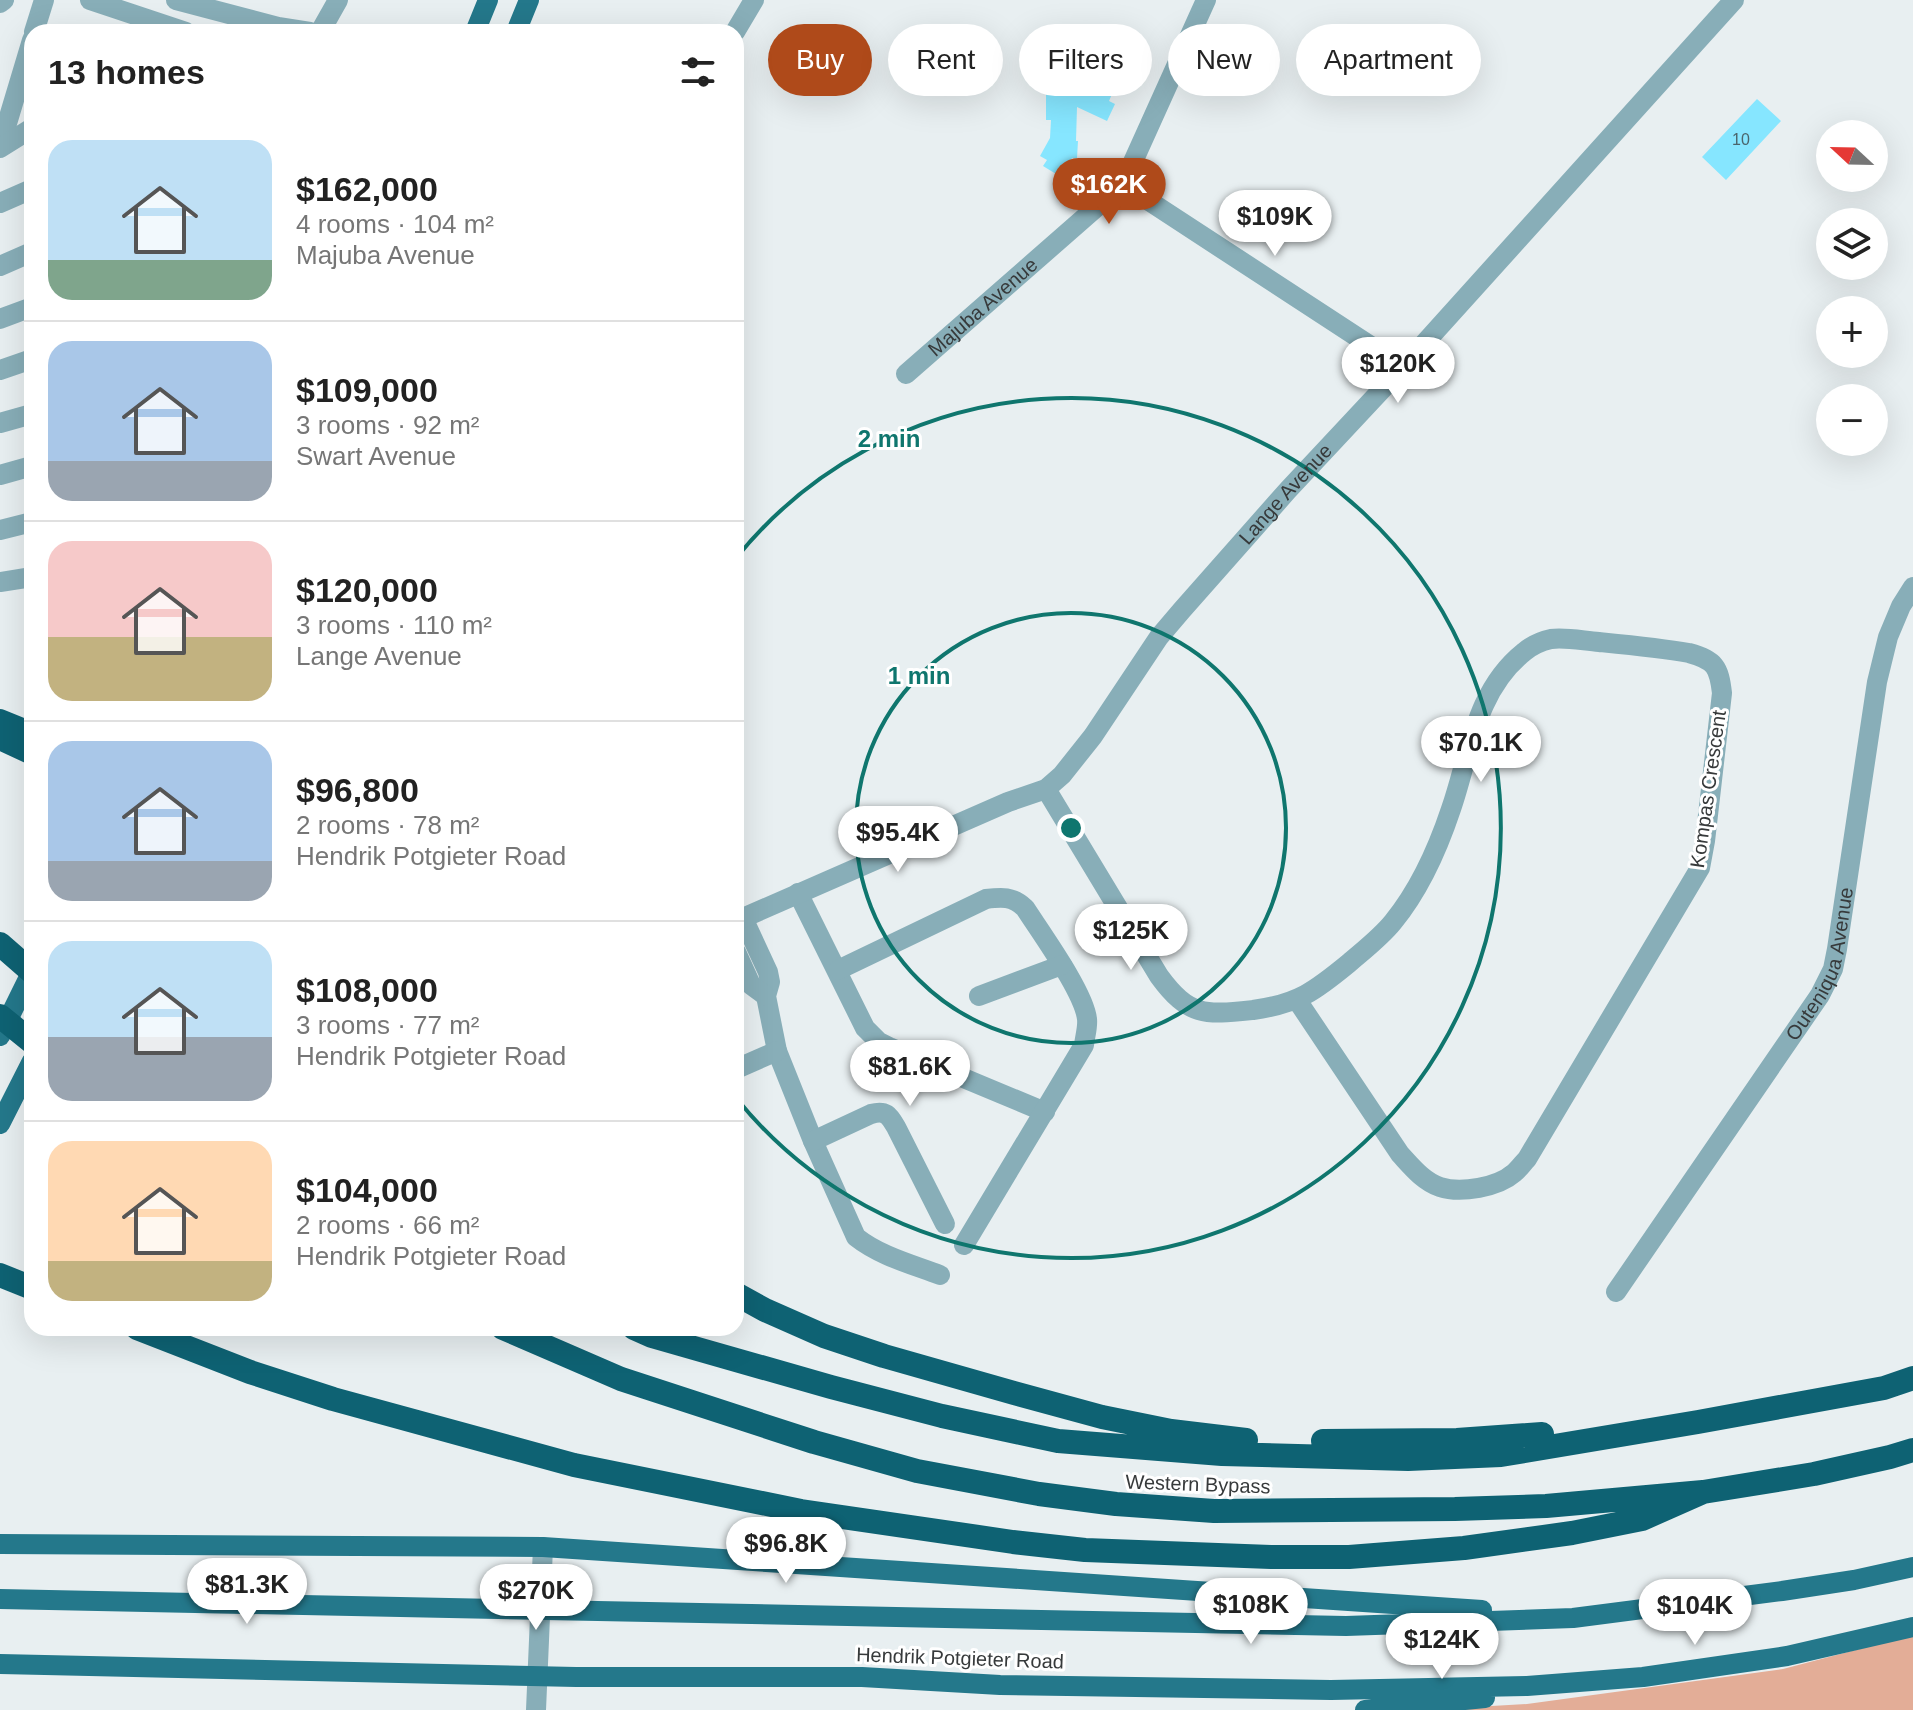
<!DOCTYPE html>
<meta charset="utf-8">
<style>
:root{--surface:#fff;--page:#f6f6f6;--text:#222;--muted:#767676;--line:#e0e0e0;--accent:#af4a1a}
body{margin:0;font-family:Helvetica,sans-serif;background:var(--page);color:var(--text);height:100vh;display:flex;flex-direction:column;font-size:30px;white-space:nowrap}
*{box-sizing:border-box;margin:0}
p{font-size:26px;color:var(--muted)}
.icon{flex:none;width:44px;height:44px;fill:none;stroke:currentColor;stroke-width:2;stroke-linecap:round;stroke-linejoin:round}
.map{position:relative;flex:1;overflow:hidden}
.drawer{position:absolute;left:24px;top:24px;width:720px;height:1312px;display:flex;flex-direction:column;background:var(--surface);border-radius:24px;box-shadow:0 8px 32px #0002}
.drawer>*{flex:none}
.top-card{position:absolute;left:768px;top:24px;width:760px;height:72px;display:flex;gap:16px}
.needle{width:52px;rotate:292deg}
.fabs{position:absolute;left:1816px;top:120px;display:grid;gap:16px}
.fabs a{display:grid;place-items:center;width:72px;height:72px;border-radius:50%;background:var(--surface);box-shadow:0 8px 32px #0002;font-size:40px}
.price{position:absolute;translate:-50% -68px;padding:0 18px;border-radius:28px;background:#fff;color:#222;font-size:26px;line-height:52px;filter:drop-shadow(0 2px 4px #0008)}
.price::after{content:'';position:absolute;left:50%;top:48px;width:24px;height:18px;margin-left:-12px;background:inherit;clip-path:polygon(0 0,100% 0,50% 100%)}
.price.on{background:var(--accent);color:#fff}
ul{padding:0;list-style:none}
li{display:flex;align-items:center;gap:24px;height:200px;padding:0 24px}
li+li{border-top:2px solid var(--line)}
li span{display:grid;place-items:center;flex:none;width:224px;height:160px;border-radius:24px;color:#555}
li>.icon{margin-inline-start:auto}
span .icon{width:96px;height:96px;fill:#fffc;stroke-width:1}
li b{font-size:34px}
h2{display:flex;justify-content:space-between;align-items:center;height:96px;padding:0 24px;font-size:34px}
.pill{padding:0 28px;border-radius:36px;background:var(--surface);box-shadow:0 8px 32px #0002;font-size:28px;line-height:72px}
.pill.on{background:var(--accent);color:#fff}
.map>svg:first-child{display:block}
.green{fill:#e3ad97}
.building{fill:#86e6ff}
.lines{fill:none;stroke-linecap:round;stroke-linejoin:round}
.minor{stroke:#88aeb8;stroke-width:20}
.major{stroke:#24788b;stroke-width:20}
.highway{stroke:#0e6273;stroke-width:24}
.ring{fill:none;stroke:#0f766e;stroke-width:4}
.labels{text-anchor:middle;stroke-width:6;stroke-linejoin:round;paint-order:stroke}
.number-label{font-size:16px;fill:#4b656c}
.street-label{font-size:20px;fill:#373a3b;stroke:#fff}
.centre{fill:#0f766e;stroke:#fff;stroke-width:4}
.ring-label{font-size:24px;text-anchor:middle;font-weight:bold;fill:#0f766e;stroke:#fff;stroke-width:6;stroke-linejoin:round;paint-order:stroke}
</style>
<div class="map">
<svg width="1913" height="1710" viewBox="0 0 1913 1710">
<rect width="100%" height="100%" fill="#e8eff1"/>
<path class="green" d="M1913,1635V1710H1423L1527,1704L1783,1669Z"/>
<path class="building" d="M1052,69L1096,90L1098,87L1112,94L1109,101L1115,104L1107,121L1077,107L1076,141H1078L1077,158H1072L1061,177L1043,166L1047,160L1040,156L1050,138L1051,120H1046V93L1042,91Z
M1757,99L1781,121L1726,180L1702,157Z"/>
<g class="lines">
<g class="minor">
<path d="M90,0L186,32"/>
<path d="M176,0L278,27L310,32"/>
<path d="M0,3L4,0"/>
<path d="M34,32L44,0"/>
<path d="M320,32L338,0"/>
<path d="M735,32L754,0"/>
<path d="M0,147L32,40"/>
<path d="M0,148L32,128"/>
<path d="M1123,184L1403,367"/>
<path d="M0,203L32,189"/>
<path d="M0,266L32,252"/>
<path d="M0,319L32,307"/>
<path d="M0,370L32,359"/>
<path id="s1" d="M906,374L1123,184L1206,0"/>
<path d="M0,423L32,414"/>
<path d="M0,475L32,466"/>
<path d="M0,530L32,522"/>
<path d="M0,582L32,577"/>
<path d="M1046,789L1159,976C1189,1017 1205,1015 1253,1010C1298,1004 1315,991 1349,963C1364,950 1381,937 1393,922C1420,889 1438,848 1451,809C1470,754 1475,691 1524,652C1531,646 1542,641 1551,639C1566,637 1584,641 1599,642C1629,645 1660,648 1689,653C1715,660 1719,667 1722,693L1705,841L1700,868L1527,1159C1523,1163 1519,1169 1514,1173C1498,1187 1461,1194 1440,1187C1423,1181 1412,1167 1400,1154L1297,1000"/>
<path d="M798,893L865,1028L879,1042L889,1047L1045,1112"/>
<path d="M743,918L768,972L770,982L766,996L777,1051L813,1141L856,1237C880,1256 911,1264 940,1275"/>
<path id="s2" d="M736,921L1008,802L1046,789L1062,775L1093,736L1159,637L1182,610L1288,490L1403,367L1734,0"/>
<path d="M736,952L751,985L766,996"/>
<path d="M838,970L986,899C1002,897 1012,896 1025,908C1041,933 1084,992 1087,1019C1088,1027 1085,1036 1084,1045L964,1245"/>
<path d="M979,996L1062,965"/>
<path d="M736,1069L777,1051"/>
<path d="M813,1141L871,1114C886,1110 889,1115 896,1127L945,1224"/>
<path id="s3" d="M1616,1292L1820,995L1833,969L1837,949L1877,682L1888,637L1901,606L1913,587"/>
<path d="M536,1710L543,1547"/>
</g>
<path class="major" d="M475,32L488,0
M516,32L529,0
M0,1036L32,971
M0,1124L32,1061
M0,1544L543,1547L1482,1610
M0,1599L1346,1626L1573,1618L1782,1591L1854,1580L1913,1567
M0,1664L576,1677H862L1000,1685L1331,1690L1527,1686L1643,1677L1787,1656L1913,1627
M1365,1710L1485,1698"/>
<path class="highway" d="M0,721L32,734
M0,738L32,753
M0,944L32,972
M0,1016L32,1042
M0,1275L32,1288
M736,1294L765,1310L824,1336L884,1356L1014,1393L1102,1417L1171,1431L1246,1440
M137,1328L250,1372L333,1399L574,1465L801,1511L1013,1542L1085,1550L1271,1557H1349L1464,1548L1572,1533L1642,1519L1703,1492
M503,1328L621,1379L814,1442L917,1471L1039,1494L1116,1504L1214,1511L1455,1509L1546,1506L1703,1492L1814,1474L1890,1457L1913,1450
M634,1328L652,1336L831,1387L942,1416L1058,1441L1222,1454L1408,1459L1501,1455L1698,1422L1884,1388L1913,1378
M1323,1441L1457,1440L1542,1434"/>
</g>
<g class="ring">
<circle cx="1071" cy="828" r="215"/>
<path d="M737 557A430 430 0 1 1 737 1099"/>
</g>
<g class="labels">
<g class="number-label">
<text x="1741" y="145">10</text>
</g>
<g class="street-label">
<text dy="7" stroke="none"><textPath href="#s1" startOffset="102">Majuba Avenue</textPath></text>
<text dy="7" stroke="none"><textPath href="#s2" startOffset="718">Lange Avenue</textPath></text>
<text transform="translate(1708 789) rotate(-82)" y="7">Kompas Crescent</text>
<text dy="7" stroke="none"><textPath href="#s3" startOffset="390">Outeniqua Avenue</textPath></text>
<text transform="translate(1198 1484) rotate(2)" y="7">Western Bypass</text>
<text transform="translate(960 1658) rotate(2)" y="7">Hendrik Potgieter Road</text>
</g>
</g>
<circle cx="1071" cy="828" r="12" class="centre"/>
<g class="ring-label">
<text x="889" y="447">2 min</text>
<text x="919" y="684">1 min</text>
</g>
</svg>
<div class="fabs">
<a><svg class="needle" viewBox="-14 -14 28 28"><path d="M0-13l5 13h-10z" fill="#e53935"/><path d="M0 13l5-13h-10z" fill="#767676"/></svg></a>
<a><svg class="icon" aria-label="layers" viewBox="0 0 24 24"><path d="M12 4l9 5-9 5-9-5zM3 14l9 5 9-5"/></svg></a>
<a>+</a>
<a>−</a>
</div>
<b class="price on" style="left:1109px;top:226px">$162K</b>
<b class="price" style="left:1275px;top:258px">$109K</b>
<b class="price" style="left:1398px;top:405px">$120K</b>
<b class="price" style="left:1481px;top:784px">$70.1K</b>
<b class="price" style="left:898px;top:874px">$95.4K</b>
<b class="price" style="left:1131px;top:972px">$125K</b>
<b class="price" style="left:910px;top:1108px">$81.6K</b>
<b class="price" style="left:786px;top:1585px">$96.8K</b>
<b class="price" style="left:247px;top:1626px">$81.3K</b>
<b class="price" style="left:536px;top:1632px">$270K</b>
<b class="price" style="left:1251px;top:1646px">$108K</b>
<b class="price" style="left:1695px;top:1647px">$104K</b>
<b class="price" style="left:1442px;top:1681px">$124K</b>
<div class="top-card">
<a class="pill on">Buy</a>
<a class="pill">Rent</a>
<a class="pill">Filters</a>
<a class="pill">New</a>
<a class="pill">Apartment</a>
</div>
<section class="drawer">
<h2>13 homes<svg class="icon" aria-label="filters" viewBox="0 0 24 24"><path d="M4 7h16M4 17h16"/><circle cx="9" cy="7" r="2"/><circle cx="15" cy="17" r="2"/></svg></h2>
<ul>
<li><span style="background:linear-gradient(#bfe0f5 75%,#7fa58c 0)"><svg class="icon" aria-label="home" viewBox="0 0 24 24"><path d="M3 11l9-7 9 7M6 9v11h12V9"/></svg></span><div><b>$162,000</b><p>4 rooms · 104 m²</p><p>Majuba Avenue</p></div></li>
<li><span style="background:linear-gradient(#a9c7e8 75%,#9aa5b1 0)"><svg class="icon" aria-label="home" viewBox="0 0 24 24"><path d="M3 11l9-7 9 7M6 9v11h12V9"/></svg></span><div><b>$109,000</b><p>3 rooms · 92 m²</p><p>Swart Avenue</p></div></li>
<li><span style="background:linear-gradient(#f6c9c9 60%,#c2b280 0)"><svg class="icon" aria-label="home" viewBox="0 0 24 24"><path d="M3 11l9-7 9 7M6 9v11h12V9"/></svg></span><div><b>$120,000</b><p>3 rooms · 110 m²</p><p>Lange Avenue</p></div></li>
<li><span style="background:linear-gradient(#a9c7e8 75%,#9aa5b1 0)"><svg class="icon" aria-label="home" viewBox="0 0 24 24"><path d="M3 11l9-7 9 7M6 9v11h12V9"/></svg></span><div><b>$96,800</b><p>2 rooms · 78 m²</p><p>Hendrik Potgieter Road</p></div></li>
<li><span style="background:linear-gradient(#bfe0f5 60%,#9aa5b1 0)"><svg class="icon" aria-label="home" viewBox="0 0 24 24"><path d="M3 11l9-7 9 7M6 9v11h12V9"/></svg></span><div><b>$108,000</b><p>3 rooms · 77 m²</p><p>Hendrik Potgieter Road</p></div></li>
<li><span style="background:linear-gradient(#ffd9b3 75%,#c2b280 0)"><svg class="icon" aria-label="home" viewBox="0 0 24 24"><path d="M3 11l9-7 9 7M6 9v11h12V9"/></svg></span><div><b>$104,000</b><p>2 rooms · 66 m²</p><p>Hendrik Potgieter Road</p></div></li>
</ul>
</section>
</div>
